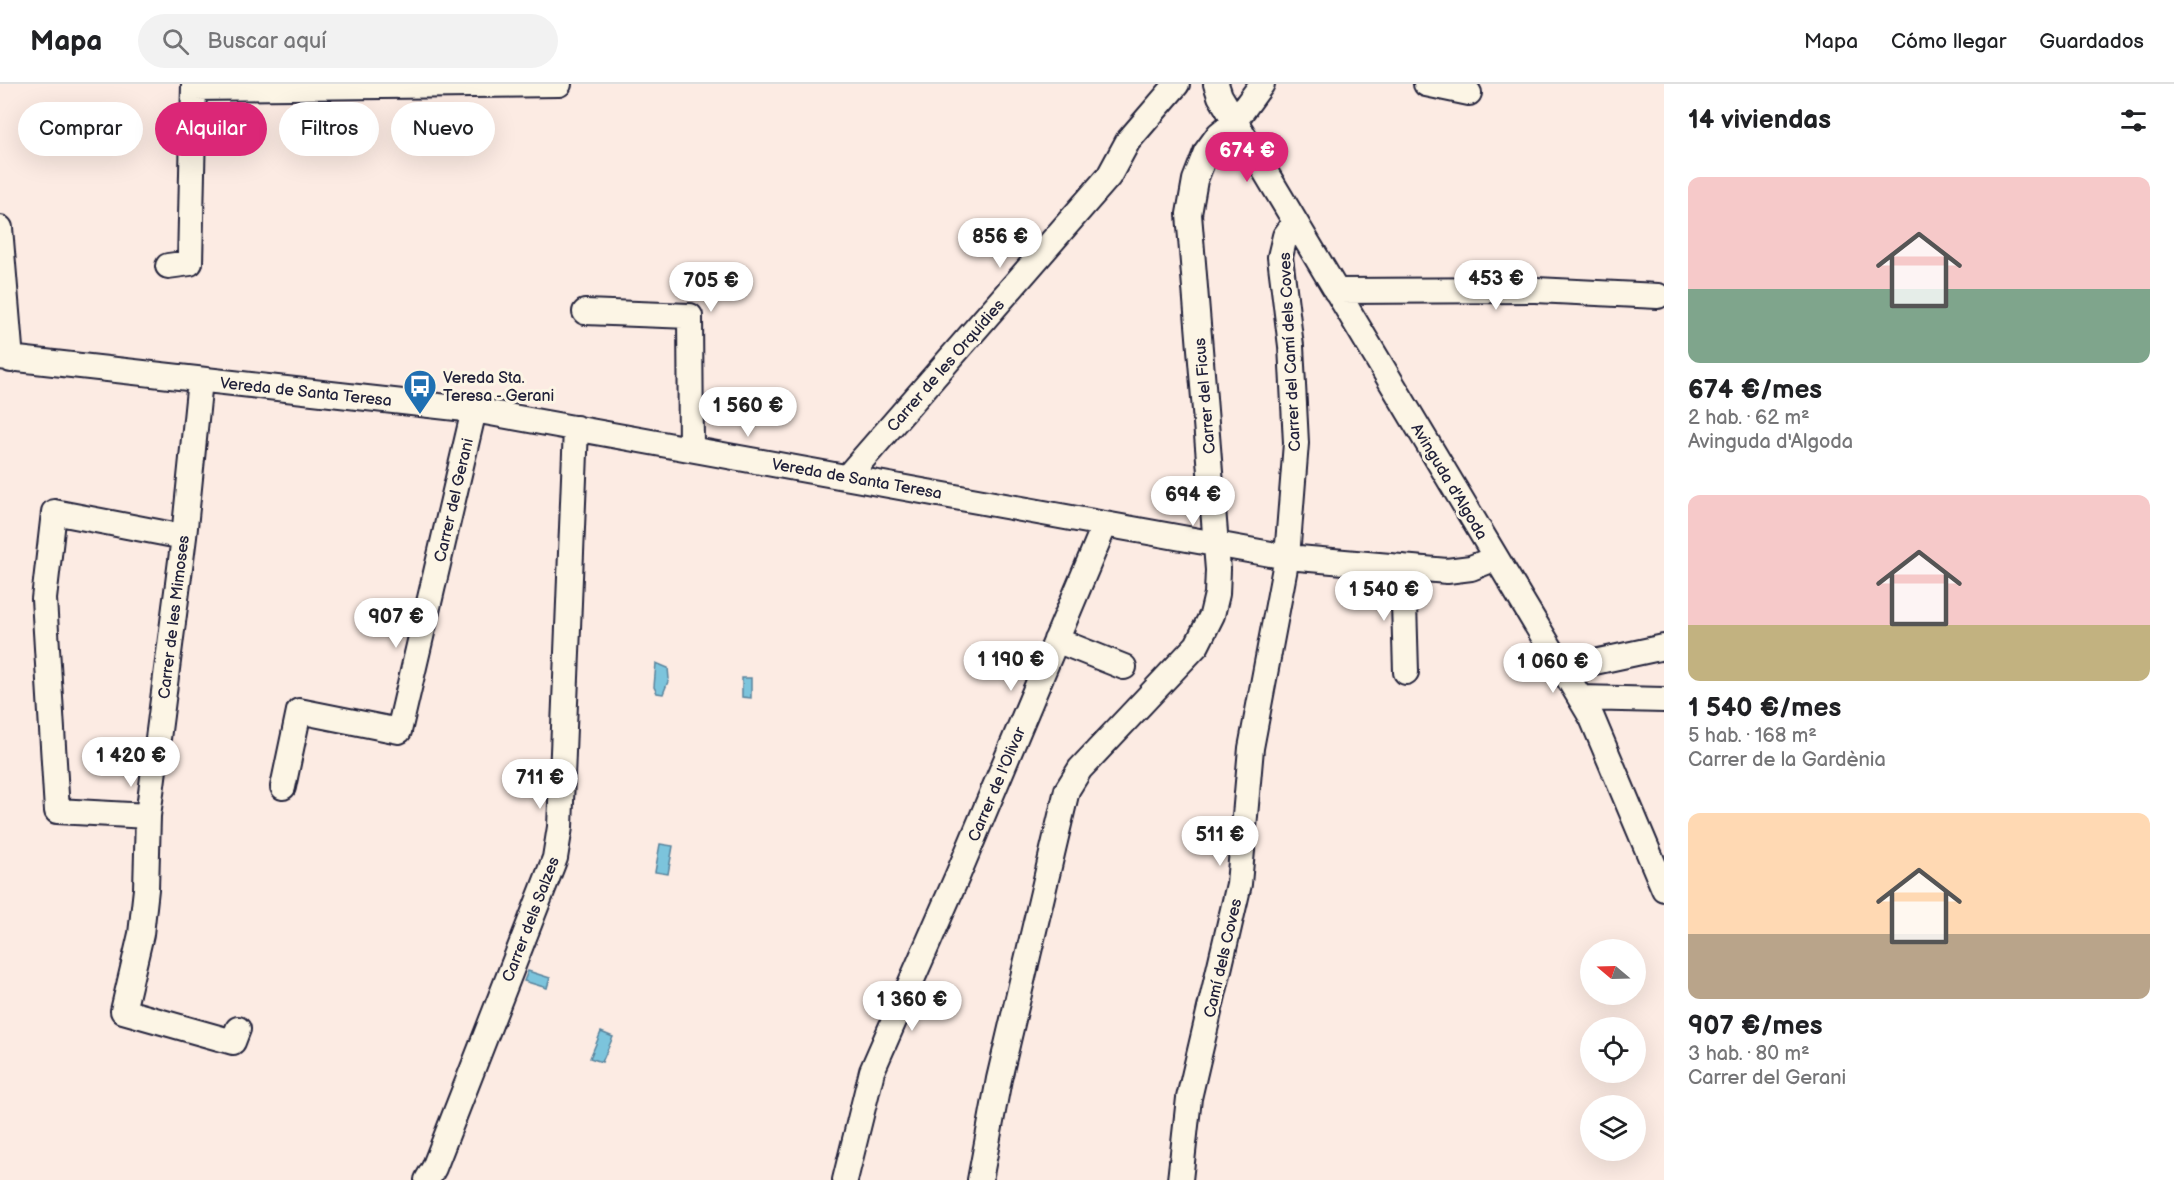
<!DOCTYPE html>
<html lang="es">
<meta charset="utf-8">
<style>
:root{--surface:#fff;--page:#f2f2f2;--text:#202124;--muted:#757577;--line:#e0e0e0;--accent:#db2777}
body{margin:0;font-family:"Balsamiq Sans",sans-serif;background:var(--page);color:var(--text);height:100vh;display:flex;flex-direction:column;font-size:22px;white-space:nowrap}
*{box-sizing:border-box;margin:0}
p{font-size:20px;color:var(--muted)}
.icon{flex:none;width:33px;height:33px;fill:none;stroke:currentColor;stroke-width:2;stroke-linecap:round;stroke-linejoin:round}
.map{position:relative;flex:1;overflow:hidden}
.details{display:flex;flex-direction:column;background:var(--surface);width:510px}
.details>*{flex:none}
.banner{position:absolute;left:18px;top:18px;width:570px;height:54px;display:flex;gap:12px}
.needle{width:39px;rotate:289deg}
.buttons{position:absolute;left:1580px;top:855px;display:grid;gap:12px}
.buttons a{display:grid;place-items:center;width:66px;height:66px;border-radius:50%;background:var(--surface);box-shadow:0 6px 24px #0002;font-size:30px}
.price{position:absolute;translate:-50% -51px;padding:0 14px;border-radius:21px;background:#fff;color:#222;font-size:20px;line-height:39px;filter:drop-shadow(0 2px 3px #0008)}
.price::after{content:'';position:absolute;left:50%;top:36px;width:18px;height:14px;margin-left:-9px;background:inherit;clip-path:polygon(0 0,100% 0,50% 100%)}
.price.on{background:var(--accent);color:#fff}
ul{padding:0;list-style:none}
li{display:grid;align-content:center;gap:12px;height:318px;padding:0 24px}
li span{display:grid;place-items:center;height:186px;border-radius:12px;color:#555}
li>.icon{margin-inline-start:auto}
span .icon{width:108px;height:108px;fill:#fffc;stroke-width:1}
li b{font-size:26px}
h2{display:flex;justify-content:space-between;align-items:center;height:72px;padding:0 24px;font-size:26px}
.tag{padding:0 21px;border-radius:27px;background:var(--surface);box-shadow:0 6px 24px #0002;font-size:21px;line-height:54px}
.tag.on{background:var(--accent);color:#fff}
header{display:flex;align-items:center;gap:36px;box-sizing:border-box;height:84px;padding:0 30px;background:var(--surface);border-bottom:2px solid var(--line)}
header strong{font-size:28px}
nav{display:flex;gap:33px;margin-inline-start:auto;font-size:21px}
.search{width:420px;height:54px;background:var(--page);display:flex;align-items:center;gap:15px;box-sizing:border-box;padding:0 21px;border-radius:33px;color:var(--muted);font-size:22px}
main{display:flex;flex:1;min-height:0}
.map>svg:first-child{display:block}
.water{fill:#7cc4dc;stroke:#58839c;stroke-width:1.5}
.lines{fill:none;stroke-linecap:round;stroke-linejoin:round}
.minor-casing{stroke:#22223b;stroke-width:28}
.minor{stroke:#fcf5e5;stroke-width:24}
.labels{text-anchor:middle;stroke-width:6;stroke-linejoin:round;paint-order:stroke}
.street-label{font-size:16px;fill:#22223b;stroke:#fcf5e5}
.poi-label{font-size:16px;fill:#22223b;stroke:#fcf5e5;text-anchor:start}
</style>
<header>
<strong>Mapa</strong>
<div class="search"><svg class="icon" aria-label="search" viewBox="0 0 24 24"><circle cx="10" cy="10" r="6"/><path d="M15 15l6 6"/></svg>Buscar aquí</div>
<nav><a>Mapa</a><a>Cómo llegar</a><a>Guardados</a></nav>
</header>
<main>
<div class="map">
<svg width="1664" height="1096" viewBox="0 0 1664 1096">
<rect width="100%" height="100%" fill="#fcebe3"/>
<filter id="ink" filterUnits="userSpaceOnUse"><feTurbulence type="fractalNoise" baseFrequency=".0167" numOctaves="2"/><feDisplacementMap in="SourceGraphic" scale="12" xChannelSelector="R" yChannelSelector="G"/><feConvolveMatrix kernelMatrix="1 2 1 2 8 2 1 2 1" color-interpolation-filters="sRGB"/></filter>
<g filter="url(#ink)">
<path class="water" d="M656,579L668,584L669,595L663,610L657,609L654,603Z
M742,594H751V614L742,613Z
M660,760L673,762L668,790L655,788Z
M528,887L550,894L547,904L524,897Z
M601,948L613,953L602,978L590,974Z"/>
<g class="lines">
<defs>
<path id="minor" d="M1216,0L1220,12L1592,634L1664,805
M1426,0L1469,9
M194,4L559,0
M0,144L11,276
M168,182L190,179L194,0
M1336,207L1536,206L1658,212
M585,228L690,232L691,365
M0,273L474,326L1287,473L1447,487L1471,484L1496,474
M200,296L184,453L148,732L146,805L141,850L123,927L233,958L238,945
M847,393L1109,92L1128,57L1177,0
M1403,485L1406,588
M1056,556L1124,583
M1562,585L1664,563
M1580,614L1664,616
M283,703L299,627L399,647L474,326
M148,732L57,727L44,515L54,428L184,453
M427,1096L434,1084L555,774L560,743L576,344
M845,1096L872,987L957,793L1105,440
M980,1096L999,995L1067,706L1080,685L1197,561L1212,531L1217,510L1218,486L1189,130L1195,96L1206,68L1219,50L1235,37L1262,0
M1180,1096L1189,1014L1239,800L1251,664L1287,473L1296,359L1291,262L1280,173L1285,152L1295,138"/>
</defs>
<use href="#minor" class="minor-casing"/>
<use href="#minor" class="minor"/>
</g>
</g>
<defs>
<symbol id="bus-pin" viewBox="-11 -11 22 30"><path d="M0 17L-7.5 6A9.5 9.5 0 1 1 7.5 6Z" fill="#1f6fb2" stroke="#fcf5e5"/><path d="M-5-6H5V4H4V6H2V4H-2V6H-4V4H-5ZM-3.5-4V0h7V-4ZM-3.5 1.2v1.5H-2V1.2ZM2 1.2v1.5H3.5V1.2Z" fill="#fff"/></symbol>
</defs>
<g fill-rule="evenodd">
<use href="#bus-pin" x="401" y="283" width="38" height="52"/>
</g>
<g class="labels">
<g class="street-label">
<text transform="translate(1289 268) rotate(-93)" y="6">Carrer del Camí dels Coves</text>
<text transform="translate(945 281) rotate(-49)" y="6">Carrer de les Orquídies</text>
<text transform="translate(306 307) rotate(6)" y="6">Vereda de Santa Teresa</text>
<text transform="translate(1204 312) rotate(-95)" y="6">Carrer del Ficus</text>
<text transform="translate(857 394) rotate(10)" y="6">Vereda de Santa Teresa</text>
<text transform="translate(1450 397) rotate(59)" y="6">Avinguda d'Algoda</text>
<text transform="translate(453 416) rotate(-77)" y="6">Carrer del Gerani</text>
<text transform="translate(173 533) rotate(-83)" y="6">Carrer de les Mimoses</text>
<text transform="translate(996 700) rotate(-67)" y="6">Carrer de l'Olivar</text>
<text transform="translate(530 835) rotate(-69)" y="6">Carrer dels Salzes</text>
<text transform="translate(1222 874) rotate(-77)" y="6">Camí dels Coves</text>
</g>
<g class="poi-label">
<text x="443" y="299">Vereda Sta.<tspan x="443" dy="18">Teresa - Gerani</tspan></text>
</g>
</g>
</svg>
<div class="buttons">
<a><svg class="needle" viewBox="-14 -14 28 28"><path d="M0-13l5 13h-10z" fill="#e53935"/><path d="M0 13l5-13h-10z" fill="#757577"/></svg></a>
<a><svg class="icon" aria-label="locate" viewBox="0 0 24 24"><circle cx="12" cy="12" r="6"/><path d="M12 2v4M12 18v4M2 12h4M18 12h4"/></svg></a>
<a><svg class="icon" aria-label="layers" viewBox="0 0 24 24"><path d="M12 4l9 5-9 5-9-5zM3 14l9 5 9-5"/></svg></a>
</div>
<b class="price on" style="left:1247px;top:99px">674 €</b>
<b class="price" style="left:1000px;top:185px">856 €</b>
<b class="price" style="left:1496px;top:227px">453 €</b>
<b class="price" style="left:711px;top:229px">705 €</b>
<b class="price" style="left:748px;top:354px">1 560 €</b>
<b class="price" style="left:1193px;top:443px">694 €</b>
<b class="price" style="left:1384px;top:538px">1 540 €</b>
<b class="price" style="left:396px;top:565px">907 €</b>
<b class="price" style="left:1011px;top:608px">1 190 €</b>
<b class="price" style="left:1553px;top:610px">1 060 €</b>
<b class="price" style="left:131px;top:704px">1 420 €</b>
<b class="price" style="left:540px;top:726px">711 €</b>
<b class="price" style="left:1220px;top:783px">511 €</b>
<b class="price" style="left:912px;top:948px">1 360 €</b>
<div class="banner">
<a class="tag">Comprar</a>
<a class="tag on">Alquilar</a>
<a class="tag">Filtros</a>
<a class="tag">Nuevo</a>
</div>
</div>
<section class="details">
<h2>14 viviendas<svg class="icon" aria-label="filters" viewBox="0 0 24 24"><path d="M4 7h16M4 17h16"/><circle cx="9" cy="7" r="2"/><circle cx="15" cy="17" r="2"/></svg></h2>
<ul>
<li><span style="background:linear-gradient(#f6c9c9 60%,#7fa58c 0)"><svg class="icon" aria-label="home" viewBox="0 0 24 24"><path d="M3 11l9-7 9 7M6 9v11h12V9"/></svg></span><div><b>674 €/mes</b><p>2 hab. · 62 m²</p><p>Avinguda d'Algoda</p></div></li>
<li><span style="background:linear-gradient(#f6c9c9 70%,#c2b280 0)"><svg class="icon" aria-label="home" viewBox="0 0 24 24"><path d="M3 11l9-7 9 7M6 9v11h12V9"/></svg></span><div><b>1 540 €/mes</b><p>5 hab. · 168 m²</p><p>Carrer de la Gardènia</p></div></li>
<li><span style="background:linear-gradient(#ffd9b3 65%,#b9a48a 0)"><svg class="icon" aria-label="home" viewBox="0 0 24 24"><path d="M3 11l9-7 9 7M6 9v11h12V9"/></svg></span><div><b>907 €/mes</b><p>3 hab. · 80 m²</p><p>Carrer del Gerani</p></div></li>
</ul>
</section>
</main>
